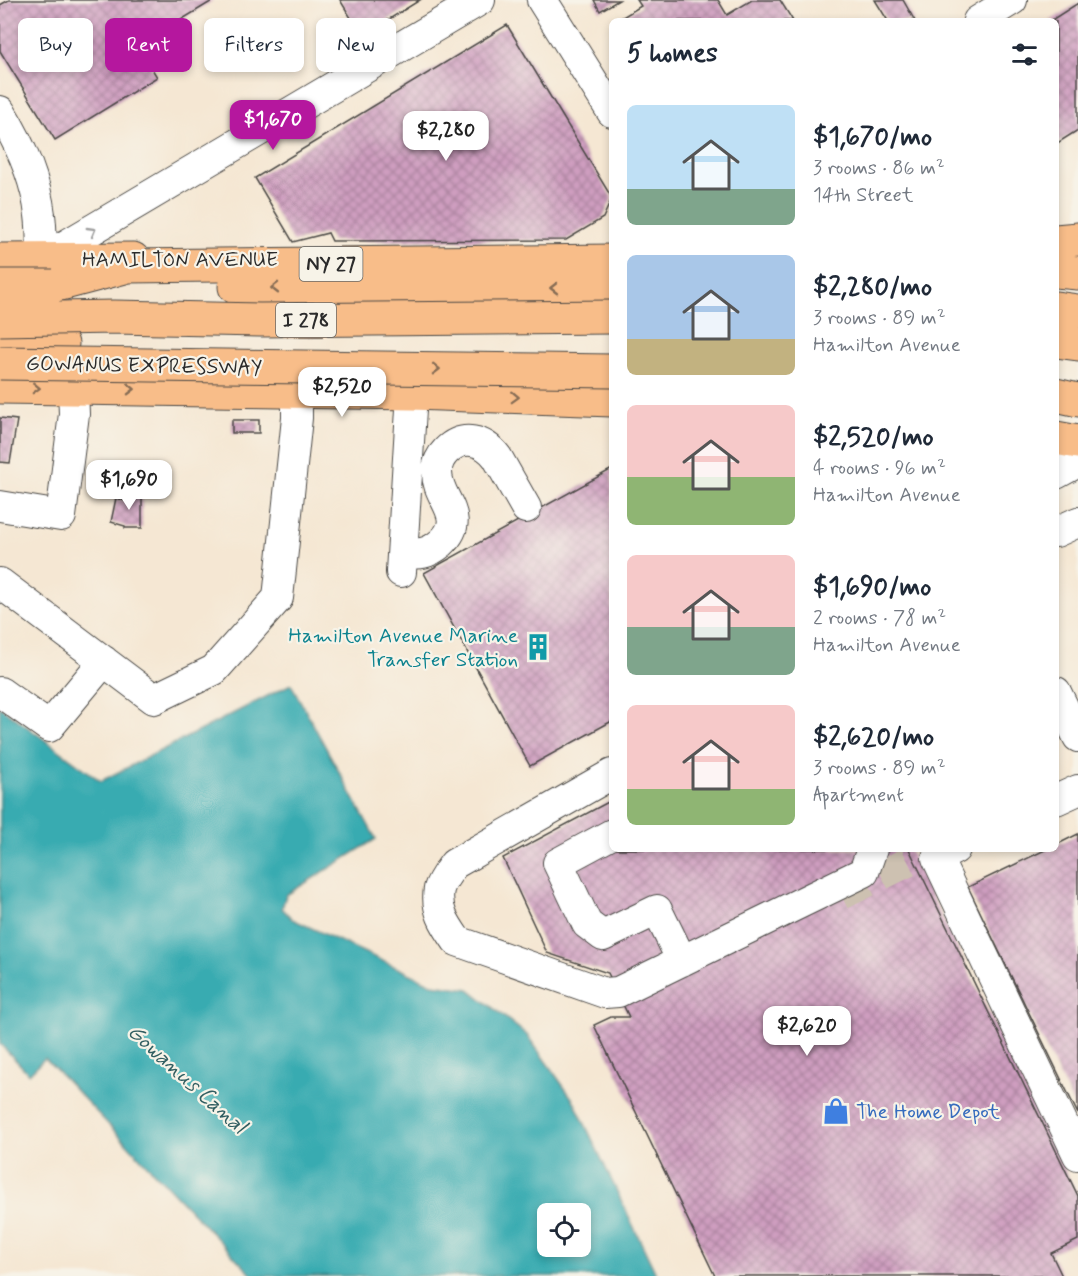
<!DOCTYPE html>
<meta charset="utf-8">
<style>
:root{--surface:#fff;--page:#f2f2f3;--text:#1f2937;--muted:#747a83;--accent:#b5179e}
body{margin:0;font-family:Mynerve,sans-serif;background:var(--page);color:var(--text);height:100vh;display:flex;flex-direction:column;font-size:22px;white-space:nowrap}
*{box-sizing:border-box;margin:0}
p{font-size:20px;color:var(--muted)}
.icon{flex:none;width:33px;height:33px;fill:none;stroke:currentColor;stroke-width:2;stroke-linecap:round;stroke-linejoin:round}
.map{position:relative;flex:1;overflow:hidden}
.drawer{position:absolute;left:609px;top:18px;width:450px;height:834px;display:flex;flex-direction:column;background:var(--surface);border-radius:9px;box-shadow:0 3px 9px #0003}
.drawer>*{flex:none}
.top-card{position:absolute;left:18px;top:18px;width:501px;height:54px;display:flex;gap:12px}
.tools{position:absolute;left:537px;top:1203px;display:grid;gap:12px}
.tools a{display:grid;place-items:center;width:54px;height:54px;border-radius:9px;background:var(--surface);box-shadow:0 3px 9px #0003;font-size:30px}
.price{position:absolute;translate:-50% -51px;padding:0 14px;border-radius:12px;background:#fff;color:#222;font-size:20px;line-height:39px;filter:drop-shadow(0 2px 3px #0008)}
.price::after{content:'';position:absolute;left:50%;top:36px;width:18px;height:14px;margin-left:-9px;background:inherit;clip-path:polygon(0 0,100% 0,50% 100%)}
.price.current{background:var(--accent);color:#fff}
ul{padding:0;list-style:none}
li{display:flex;align-items:center;gap:18px;height:150px;padding:0 18px}
li span{display:grid;place-items:center;flex:none;width:168px;height:120px;border-radius:9px;color:#555}
li>.icon{margin-inline-start:auto}
span .icon{width:72px;height:72px;fill:#fffc;stroke-width:1}
li b{font-size:26px}
h2{display:flex;justify-content:space-between;align-items:center;height:72px;padding:0 18px;font-size:26px}
.tag{padding:0 21px;border-radius:9px;background:var(--surface);box-shadow:0 3px 9px #0003;font-size:21px;line-height:54px}
.tag.current{background:var(--accent);color:#fff}
.map>svg:first-child{display:block}
.water{fill:#39abb1;stroke:#326b6e;stroke-width:1.5;fill-rule:evenodd}
.building{fill:url(#building-cross-hatch)}
.lines{fill:none;stroke-linecap:round;stroke-linejoin:round}
.minor-tunnel{stroke:#cdc1b1;stroke-width:30;stroke-dasharray:30 15;stroke-linecap:butt}
.minor-casing{stroke:#494744;stroke-width:32}
.major-casing{stroke:#494744;stroke-width:35}
.highway-casing{stroke:#494744;stroke-width:35}
.minor{stroke:#fff;stroke-width:30}
.major{stroke:#f8bd89;stroke-width:33}
.highway{stroke:#f8bd89;stroke-width:33}
.highway-bridge-casing{stroke:#494744;stroke-width:35;stroke-linecap:butt}
.highway-bridge{stroke:#f8bd89;stroke-width:33}
.oneway{stroke:#a0a0a0}
.oneway2{stroke:#876d55}
.labels{text-anchor:middle;stroke-width:4.5;stroke-linejoin:round;paint-order:stroke}
.shield{fill:#f7f3e8;stroke:#686764;stroke-width:1.5}
.shield-label{font-size:20px;font-weight:bold;fill:#2b2b2b}
.street-label{font-size:21px;fill:#2b2b2b;stroke:#f7f3e8}
.culture-label{font-size:21px;fill:#0d838f;stroke:#f7f3e8;text-anchor:end}
.shop-label{font-size:21px;fill:#366cbe;stroke:#f7f3e8;text-anchor:start}
.water-label{font-size:22px;font-style:italic;fill:#315e61;stroke:#f7f3e8}
</style>
<div class="map">
<svg width="1078" height="1276" viewBox="0 0 1078 1276">
<defs>
<pattern id="building-cross-hatch" width="8" height="8" patternUnits="userSpaceOnUse" patternTransform="scale(1.5)"><rect width="8" height="8" fill="#cf9ec0"/><path d="M0 0l8 8M0 8l8-8" fill="none" stroke="#a8819c"/></pattern>
</defs>
<rect width="100%" height="100%" fill="#f7f3e8"/>
<filter id="ink" filterUnits="userSpaceOnUse"><feTurbulence type="fractalNoise" baseFrequency=".0167" numOctaves="2"/><feDisplacementMap in="SourceGraphic" scale="12" xChannelSelector="R" yChannelSelector="G"/><feConvolveMatrix kernelMatrix="1 2 1 2 8 2 1 2 1" color-interpolation-filters="sRGB"/></filter>
<filter id="wash" filterUnits="userSpaceOnUse"><feTurbulence type="fractalNoise" baseFrequency=".008" numOctaves="4" result="noise"/><feDisplacementMap in="SourceGraphic" scale="24" xChannelSelector="R" yChannelSelector="G"/><feGaussianBlur stdDeviation="1.35" result="paint"/><feColorMatrix in="noise" values="0 0 0 0 0 0 0 0 0 0 0 0 0 0 0 0 0 1.4 0 .05"/><feComposite in="paint" operator="in"/></filter>
<g filter="url(#wash)">
<rect width="100%" height="100%" fill="#f5e7d3"/>
<path class="water" d="M291,684L376,839L286,895L282,908L292,919L432,984L469,989L527,1035L574,1101L657,1276H253L45,1058L29,1074L0,1044V707L101,781ZM548,1214H580V1246H548Z"/>
<g id="blocks">
<path class="building" d="M9,0H214L138,46L157,77L55,140L0,51V5Z
M340,0H420L362,36Z
M594,0H619L600,11Z
M637,0H718L727,15L752,0H780L793,21H616L641,6Z
M875,0H903L915,21H888Z
M1078,3V130L1056,144V21H1050Z
M507,25L612,198L603,218L566,240L332,241L328,233L293,242L255,178Z
M0,418L17,420L10,463L0,462Z
M232,420H259V433H232Z
M612,469V721L530,766L424,573Z
M126,491H142V528H125V526L111,522L116,498L126,501Z
M612,800V849H909L1078,1196V1240L1051,1253L1062,1276H715L594,1025L611,1017H629L608,973L547,953L503,858Z
M1078,834V1114L968,887L1047,849H1056V845Z"/>
</g>
</g>
<g filter="url(#ink)">
<use href="#blocks" fill-opacity="0" stroke="#494744" stroke-width="1.5"/>
<g class="lines">
<path class="minor-tunnel" d="M841,895L914,859"/>
<defs>
<path id="minor" d="M542,0L612,112
M978,21L1012,0
M0,111C19,142 36,179 40,215C43,237 40,254 45,276
M41,260L480,0
M1056,474L1078,462
M0,506L61,516L74,414L73,389L66,363
M1056,532L1078,522
M403,552C419,555 428,554 441,543C470,516 436,500 437,471C437,464 441,456 446,451C463,434 484,440 497,457L526,508
M401,572L412,393
M0,583L154,699L214,670L278,598L297,418V391
M0,692L49,727L104,661
M1056,692L1078,737
M612,774L454,864C449,871 441,881 439,889C435,910 446,925 457,941L605,993L618,992L864,872L872,849
M1056,800L1078,790
M612,834L558,863L587,924L603,936L657,910L682,961
M955,849L937,858L1078,1155"/>
<path id="major" d="M1056,241L1078,239
M0,260L133,259
M0,343L62,344
M0,387L412,393L612,400
M1056,438L1078,442"/>
<path id="highway" d="M1056,271L1078,273
M53,286L128,266L612,261
M235,287L612,288
M1056,308L1078,311
M1056,341L1078,344
M1056,395L1078,400"/>
</defs>
<use href="#minor" class="minor-casing"/>
<use href="#major" class="major-casing"/>
<use href="#highway" class="highway-casing"/>
<use href="#minor" class="minor"/>
<use href="#major" class="major"/>
<use href="#highway" class="highway"/>
<defs>
<path id="highway-bridge" d="M0,286H53
M0,319L114,317L260,320L612,317
M0,363L612,371"/>
</defs>
<use href="#highway-bridge" class="highway-bridge-casing"/>
<use href="#highway-bridge" class="highway-bridge"/>
</g>
<defs><path id="oneway-chevron" d="M-2-3.5L2.5 0L-2 3.5" fill="none" stroke-width="1.6" stroke-linecap="round" stroke-linejoin="round" transform="scale(1.5)"/></defs>
<use class="oneway" href="#oneway-chevron" transform="translate(92 231) rotate(-30)"/>
<g class="oneway2">
<use href="#oneway-chevron" transform="translate(275 288) rotate(-180)"/>
<use href="#oneway-chevron" transform="translate(554 288) rotate(180)"/>
<use href="#oneway-chevron" transform="translate(436 369) rotate(1)"/>
<use href="#oneway-chevron" transform="translate(36 388) rotate(2)"/>
<use href="#oneway-chevron" transform="translate(131 389) rotate(1)"/>
<use href="#oneway-chevron" transform="translate(515 397) rotate(2)"/>
</g>
</g>
<defs>
<symbol id="building-bare" viewBox="-9 -9 18 18"><path d="M-4-6H4V6H1V3H-1V6H-4ZM-2.5-4.3h1.7v1.8h-1.7ZM.8-4.3h1.7v1.8H.8ZM-2.5-1h1.7V.8h-1.7ZM.8-1h1.7V.8H.8Z" fill="#0f9aa8" stroke="#f7f3e8" stroke-width="2.5" paint-order="stroke"/></symbol>
<symbol id="shop-bare" viewBox="-9 -9 18 18"><path d="M-5-2.5h2.3a2.7 3.5 0 0 1 5.4 0H5L5.5 6h-11ZM-1.5-2.5h3a1.5 2.3 0 0 0-3 0Z" fill="#3f7fe0" stroke="#f7f3e8" stroke-width="2.5" paint-order="stroke"/></symbol>
</defs>
<g fill-rule="evenodd">
<use href="#building-bare" x="519" y="628" width="38" height="38"/>
<use href="#shop-bare" x="817" y="1092" width="38" height="38"/>
</g>
<g class="labels">
<g class="shield">
<rect x="299.5" y="247" width="63" height="34" rx="4.5"/>
<rect x="276" y="303" width="60" height="34" rx="4.5"/>
</g>
<g class="shield-label">
<text x="331" y="271">NY 27</text>
<text x="306" y="327">I 278</text>
</g>
<g class="street-label">
<text x="180" y="266">HAMILTON AVENUE</text>
<text transform="translate(144 365) rotate(1)" y="7">GOWANUS EXPRESSWAY</text>
</g>
<g class="culture-label">
<text x="518" y="642">Hamilton Avenue Marine<tspan x="518" dy="24">Transfer Station</tspan></text>
</g>
<g class="shop-label">
<text x="856" y="1118">The Home Depot</text>
</g>
<g class="water-label">
<text transform="translate(188 1078) rotate(42)" y="8">Gowanus Canal</text>
</g>
</g>
</svg>
<div class="tools">
<a><svg class="icon" aria-label="locate" viewBox="0 0 24 24"><circle cx="12" cy="12" r="6"/><path d="M12 2v4M12 18v4M2 12h4M18 12h4"/></svg></a>
</div>
<b class="price current" style="left:273px;top:151px">$1,670</b>
<b class="price" style="left:446px;top:162px">$2,280</b>
<b class="price" style="left:342px;top:418px">$2,520</b>
<b class="price" style="left:129px;top:511px">$1,690</b>
<b class="price" style="left:807px;top:1057px">$2,620</b>
<div class="top-card">
<a class="tag">Buy</a>
<a class="tag current">Rent</a>
<a class="tag">Filters</a>
<a class="tag">New</a>
</div>
<section class="drawer">
<h2>5 homes<svg class="icon" aria-label="filters" viewBox="0 0 24 24"><path d="M4 7h16M4 17h16"/><circle cx="9" cy="7" r="2"/><circle cx="15" cy="17" r="2"/></svg></h2>
<ul>
<li><span style="background:linear-gradient(#bfe0f5 70%,#7fa58c 0)"><svg class="icon" aria-label="home" viewBox="0 0 24 24"><path d="M3 11l9-7 9 7M6 9v11h12V9"/></svg></span><div><b>$1,670/mo</b><p>3 rooms · 86 m²</p><p>14th Street</p></div></li>
<li><span style="background:linear-gradient(#a9c7e8 70%,#c2b280 0)"><svg class="icon" aria-label="home" viewBox="0 0 24 24"><path d="M3 11l9-7 9 7M6 9v11h12V9"/></svg></span><div><b>$2,280/mo</b><p>3 rooms · 89 m²</p><p>Hamilton Avenue</p></div></li>
<li><span style="background:linear-gradient(#f6c9c9 60%,#8fb573 0)"><svg class="icon" aria-label="home" viewBox="0 0 24 24"><path d="M3 11l9-7 9 7M6 9v11h12V9"/></svg></span><div><b>$2,520/mo</b><p>4 rooms · 96 m²</p><p>Hamilton Avenue</p></div></li>
<li><span style="background:linear-gradient(#f6c9c9 60%,#7fa58c 0)"><svg class="icon" aria-label="home" viewBox="0 0 24 24"><path d="M3 11l9-7 9 7M6 9v11h12V9"/></svg></span><div><b>$1,690/mo</b><p>2 rooms · 78 m²</p><p>Hamilton Avenue</p></div></li>
<li><span style="background:linear-gradient(#f6c9c9 70%,#8fb573 0)"><svg class="icon" aria-label="home" viewBox="0 0 24 24"><path d="M3 11l9-7 9 7M6 9v11h12V9"/></svg></span><div><b>$2,620/mo</b><p>3 rooms · 89 m²</p><p>Apartment</p></div></li>
</ul>
</section>
</div>
